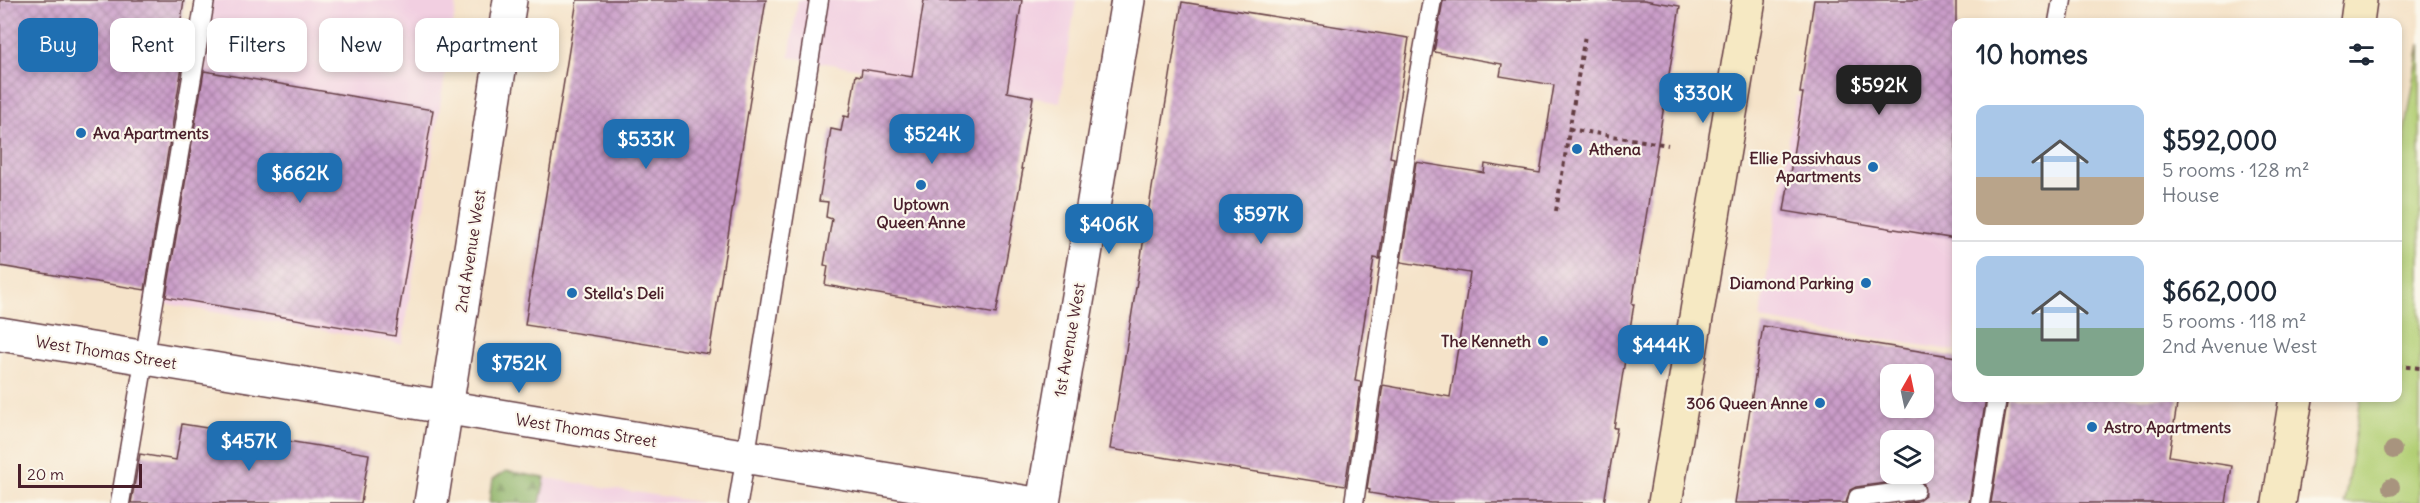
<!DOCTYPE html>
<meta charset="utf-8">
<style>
:root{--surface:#fff;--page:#f6f6f7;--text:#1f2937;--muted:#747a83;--line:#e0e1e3;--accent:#1f6fb2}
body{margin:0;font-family:Delius,sans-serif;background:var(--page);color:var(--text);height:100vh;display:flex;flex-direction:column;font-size:22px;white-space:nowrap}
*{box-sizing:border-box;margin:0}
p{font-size:20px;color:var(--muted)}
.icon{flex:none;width:33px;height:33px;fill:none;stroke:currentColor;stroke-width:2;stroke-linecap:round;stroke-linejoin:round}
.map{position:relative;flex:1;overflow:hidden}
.panel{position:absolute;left:1952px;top:18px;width:450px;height:384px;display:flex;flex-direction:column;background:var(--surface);border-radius:12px;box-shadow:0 3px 9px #0003}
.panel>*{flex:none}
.top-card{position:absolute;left:18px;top:18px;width:570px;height:54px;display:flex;gap:12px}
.needle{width:39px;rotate:9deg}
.controls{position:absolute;left:1880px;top:364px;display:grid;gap:12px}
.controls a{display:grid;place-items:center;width:54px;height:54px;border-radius:12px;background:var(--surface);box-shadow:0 3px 9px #0003;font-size:30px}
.scale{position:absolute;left:18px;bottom:15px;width:124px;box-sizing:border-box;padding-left:6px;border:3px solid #4a1f2b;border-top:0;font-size:16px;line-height:21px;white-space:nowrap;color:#4a1f2b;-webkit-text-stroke:4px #fbf7ec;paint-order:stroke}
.price{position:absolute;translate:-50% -51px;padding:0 14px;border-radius:12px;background:var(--accent);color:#fff;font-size:20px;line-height:39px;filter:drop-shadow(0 2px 3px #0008)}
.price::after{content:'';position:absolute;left:50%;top:36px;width:18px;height:14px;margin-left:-9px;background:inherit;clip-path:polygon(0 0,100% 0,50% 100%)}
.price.active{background:#222;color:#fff}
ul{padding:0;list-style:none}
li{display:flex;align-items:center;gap:18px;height:150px;padding:0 24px}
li+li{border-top:2px solid var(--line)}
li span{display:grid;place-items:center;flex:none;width:168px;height:120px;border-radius:12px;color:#555}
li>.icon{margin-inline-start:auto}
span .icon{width:72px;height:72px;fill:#fffc;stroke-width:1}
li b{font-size:26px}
h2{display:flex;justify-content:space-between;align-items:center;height:72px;padding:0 24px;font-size:26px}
.tag{padding:0 21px;border-radius:12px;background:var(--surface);box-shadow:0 3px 9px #0003;font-size:21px;line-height:54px}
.tag.active{background:var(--accent);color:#fff}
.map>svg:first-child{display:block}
.built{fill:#f2cfe1}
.green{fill:#b2cf75;stroke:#7e7750;stroke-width:1.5}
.forest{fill:url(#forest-firs);stroke:#6c6848;stroke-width:1.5}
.building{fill:url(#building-cross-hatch);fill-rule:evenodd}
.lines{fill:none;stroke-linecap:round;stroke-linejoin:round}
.service-casing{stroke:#643c43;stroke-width:21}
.minor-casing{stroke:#643c43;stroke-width:36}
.secondary-casing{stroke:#643c43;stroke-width:36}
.path{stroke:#643c43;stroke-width:4;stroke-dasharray:4.5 4.5;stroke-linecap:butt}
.service{stroke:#fff;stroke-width:18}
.minor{stroke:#fff;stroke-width:33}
.secondary{stroke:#f6e9c3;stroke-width:33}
.tree{fill:#a8947e}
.poi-dot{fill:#1f6fb2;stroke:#fbf7ec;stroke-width:2}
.labels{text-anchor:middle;stroke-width:4.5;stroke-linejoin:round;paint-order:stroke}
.poi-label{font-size:16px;font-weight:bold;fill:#4a1f2b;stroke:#fbf7ec;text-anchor:start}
.street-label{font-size:16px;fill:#4a1f2b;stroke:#fbf7ec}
</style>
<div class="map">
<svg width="2420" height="503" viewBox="0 0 2420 503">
<defs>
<pattern id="forest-firs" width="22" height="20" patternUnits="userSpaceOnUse" patternTransform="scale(1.5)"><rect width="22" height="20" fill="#8db266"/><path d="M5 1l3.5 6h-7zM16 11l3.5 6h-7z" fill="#759054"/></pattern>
<pattern id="building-cross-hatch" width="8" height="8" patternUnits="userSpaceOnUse" patternTransform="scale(1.5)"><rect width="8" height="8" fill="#ca9dc9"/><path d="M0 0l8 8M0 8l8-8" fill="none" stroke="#a67fa3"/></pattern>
</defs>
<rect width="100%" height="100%" fill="#fbf7ec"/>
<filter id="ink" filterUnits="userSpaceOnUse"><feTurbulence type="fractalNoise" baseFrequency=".0167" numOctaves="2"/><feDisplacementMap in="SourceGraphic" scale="12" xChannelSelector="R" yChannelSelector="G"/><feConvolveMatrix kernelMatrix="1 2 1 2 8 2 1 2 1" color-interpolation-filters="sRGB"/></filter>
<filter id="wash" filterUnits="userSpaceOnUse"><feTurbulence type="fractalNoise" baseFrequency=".008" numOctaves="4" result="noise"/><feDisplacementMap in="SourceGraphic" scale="24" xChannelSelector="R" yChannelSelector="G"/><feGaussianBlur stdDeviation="1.35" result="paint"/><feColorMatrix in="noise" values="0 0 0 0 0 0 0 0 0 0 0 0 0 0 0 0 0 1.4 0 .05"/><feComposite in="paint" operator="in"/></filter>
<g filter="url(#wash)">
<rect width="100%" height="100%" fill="#f5e3c9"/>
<path class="built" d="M195,0H457L402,344L144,300Z
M798,0H1076L1060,102L789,57Z
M1796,96L1956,121V351L1760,319Z
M545,478L705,503H540Z"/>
<path class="green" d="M2420,44V503H2344L2361,398H2397V182Z"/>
<path class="forest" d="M506,471L545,478L540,503H489L492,480Z"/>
<g id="blocks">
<path class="building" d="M0,0H184L174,65L182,67L145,290L0,266Z
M577,0H766L709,354L525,325Z
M924,0H1022L1007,92L1033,97L1021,169H1023L996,314L825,285L828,266L824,265L832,219L826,217L828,202L819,201L831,129L841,131L844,116L849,117L856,75L861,76L862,69L912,77Z
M1443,0H1644L1680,6L1632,304H1634L1614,428H1617L1604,503H1430L1369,493L1370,490L1367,489L1383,385L1450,397L1470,273L1401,262L1416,162L1484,173L1485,164L1540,173L1554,85L1500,76L1502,64L1434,52Z
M1814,0H1956V239L1784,211L1803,93H1800Z
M1182,2L1409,38L1390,157L1394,158L1379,259L1374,258L1355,381L1361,382L1345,486L1110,449Z
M204,71L433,110L395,336L166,297Z
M1763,326L1956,357V398H1986L1969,503H1903L1917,501L1925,495L1924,484L1914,479L1856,487L1850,490L1846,503H1735ZM1890,375H1923V408H1890ZM1890,441H1923V474H1890Z
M2008,398H2178L2169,456L2232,466L2226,503H1991Z
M182,424L369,454L361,503H131L140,454L176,460Z"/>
</g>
</g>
<g filter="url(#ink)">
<use href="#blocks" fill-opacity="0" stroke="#643c43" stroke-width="1.5"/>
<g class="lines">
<defs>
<path id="service" d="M2058,22L2062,0
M120,503L205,0
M738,503L819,0
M1354,503L1415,95L1432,0
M1857,503L1858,498L1915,490
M1980,503L1997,398"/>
<path id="minor" d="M0,334L1029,503
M431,503L510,0
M1043,503L1128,0"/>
<path id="secondary" d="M2357,22L2360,0
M1665,503L1749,0
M2279,503L2296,398"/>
</defs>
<use href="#service" class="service-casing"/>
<use href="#minor" class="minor-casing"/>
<use href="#secondary" class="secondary-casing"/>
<path class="path" d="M1569,129L1668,145
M1556,211L1585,35
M2397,366L2420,368"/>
<use href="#service" class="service"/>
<use href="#minor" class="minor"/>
<use href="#secondary" class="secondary"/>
</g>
<g class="tree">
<circle cx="2393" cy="450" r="9"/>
<circle cx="2391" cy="487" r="9"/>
</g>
</g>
<g class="poi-dot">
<circle cx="81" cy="133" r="6"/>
<circle cx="1577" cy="149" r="6"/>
<circle cx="1873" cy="167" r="6"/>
<circle cx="921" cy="185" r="6"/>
<circle cx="1866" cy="283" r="6"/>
<circle cx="572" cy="293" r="6"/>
<circle cx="1543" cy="341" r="6"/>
<circle cx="1820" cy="403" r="6"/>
<circle cx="2092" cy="427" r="6"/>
</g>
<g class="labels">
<g class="poi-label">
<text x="93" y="139">Ava Apartments</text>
<text x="1589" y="155">Athena</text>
<text x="1861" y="164" text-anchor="end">Ellie Passivhaus<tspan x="1861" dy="18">Apartments</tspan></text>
<text x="921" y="210" text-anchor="middle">Uptown<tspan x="921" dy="18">Queen Anne</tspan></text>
<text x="1854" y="289" text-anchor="end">Diamond Parking</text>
<text x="584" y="299">Stella's Deli</text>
<text x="1531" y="347" text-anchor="end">The Kenneth</text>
<text x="1808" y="409" text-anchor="end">306 Queen Anne</text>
<text x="2104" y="433">Astro Apartments</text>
</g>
<g class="street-label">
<text transform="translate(470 251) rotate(-81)" y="6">2nd Avenue West</text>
<text transform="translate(1069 340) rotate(-80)" y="6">1st Avenue West</text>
<text transform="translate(106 352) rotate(9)" y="6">West Thomas Street</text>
<text transform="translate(586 430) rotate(9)" y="6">West Thomas Street</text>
</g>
</g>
</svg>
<div class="controls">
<a><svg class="needle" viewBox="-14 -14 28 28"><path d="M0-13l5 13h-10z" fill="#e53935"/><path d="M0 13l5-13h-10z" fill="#747a83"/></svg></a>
<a><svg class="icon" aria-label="layers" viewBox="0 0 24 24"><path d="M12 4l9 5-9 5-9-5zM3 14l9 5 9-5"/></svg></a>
</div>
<div class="scale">20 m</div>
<b class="price active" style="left:1879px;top:116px">$592K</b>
<b class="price" style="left:1703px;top:124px">$330K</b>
<b class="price" style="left:932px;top:165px">$524K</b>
<b class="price" style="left:646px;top:170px">$533K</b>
<b class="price" style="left:300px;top:204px">$662K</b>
<b class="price" style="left:1261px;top:245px">$597K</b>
<b class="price" style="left:1109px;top:255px">$406K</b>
<b class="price" style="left:1661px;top:376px">$444K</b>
<b class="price" style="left:519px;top:394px">$752K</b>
<b class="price" style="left:249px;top:472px">$457K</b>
<div class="top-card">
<a class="tag active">Buy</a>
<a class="tag">Rent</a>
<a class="tag">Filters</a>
<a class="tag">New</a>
<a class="tag">Apartment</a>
</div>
<section class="panel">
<h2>10 homes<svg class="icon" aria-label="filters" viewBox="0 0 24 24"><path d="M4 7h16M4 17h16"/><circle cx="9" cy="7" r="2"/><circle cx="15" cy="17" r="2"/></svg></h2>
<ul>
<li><span style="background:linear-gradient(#a9c7e8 60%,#b9a48a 0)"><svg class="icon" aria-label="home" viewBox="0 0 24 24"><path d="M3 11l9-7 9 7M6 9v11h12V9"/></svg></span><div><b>$592,000</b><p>5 rooms · 128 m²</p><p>House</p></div></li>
<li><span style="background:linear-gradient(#a9c7e8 60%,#7fa58c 0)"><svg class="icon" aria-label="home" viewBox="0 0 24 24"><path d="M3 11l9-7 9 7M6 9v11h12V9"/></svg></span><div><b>$662,000</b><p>5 rooms · 118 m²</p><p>2nd Avenue West</p></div></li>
</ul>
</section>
</div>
